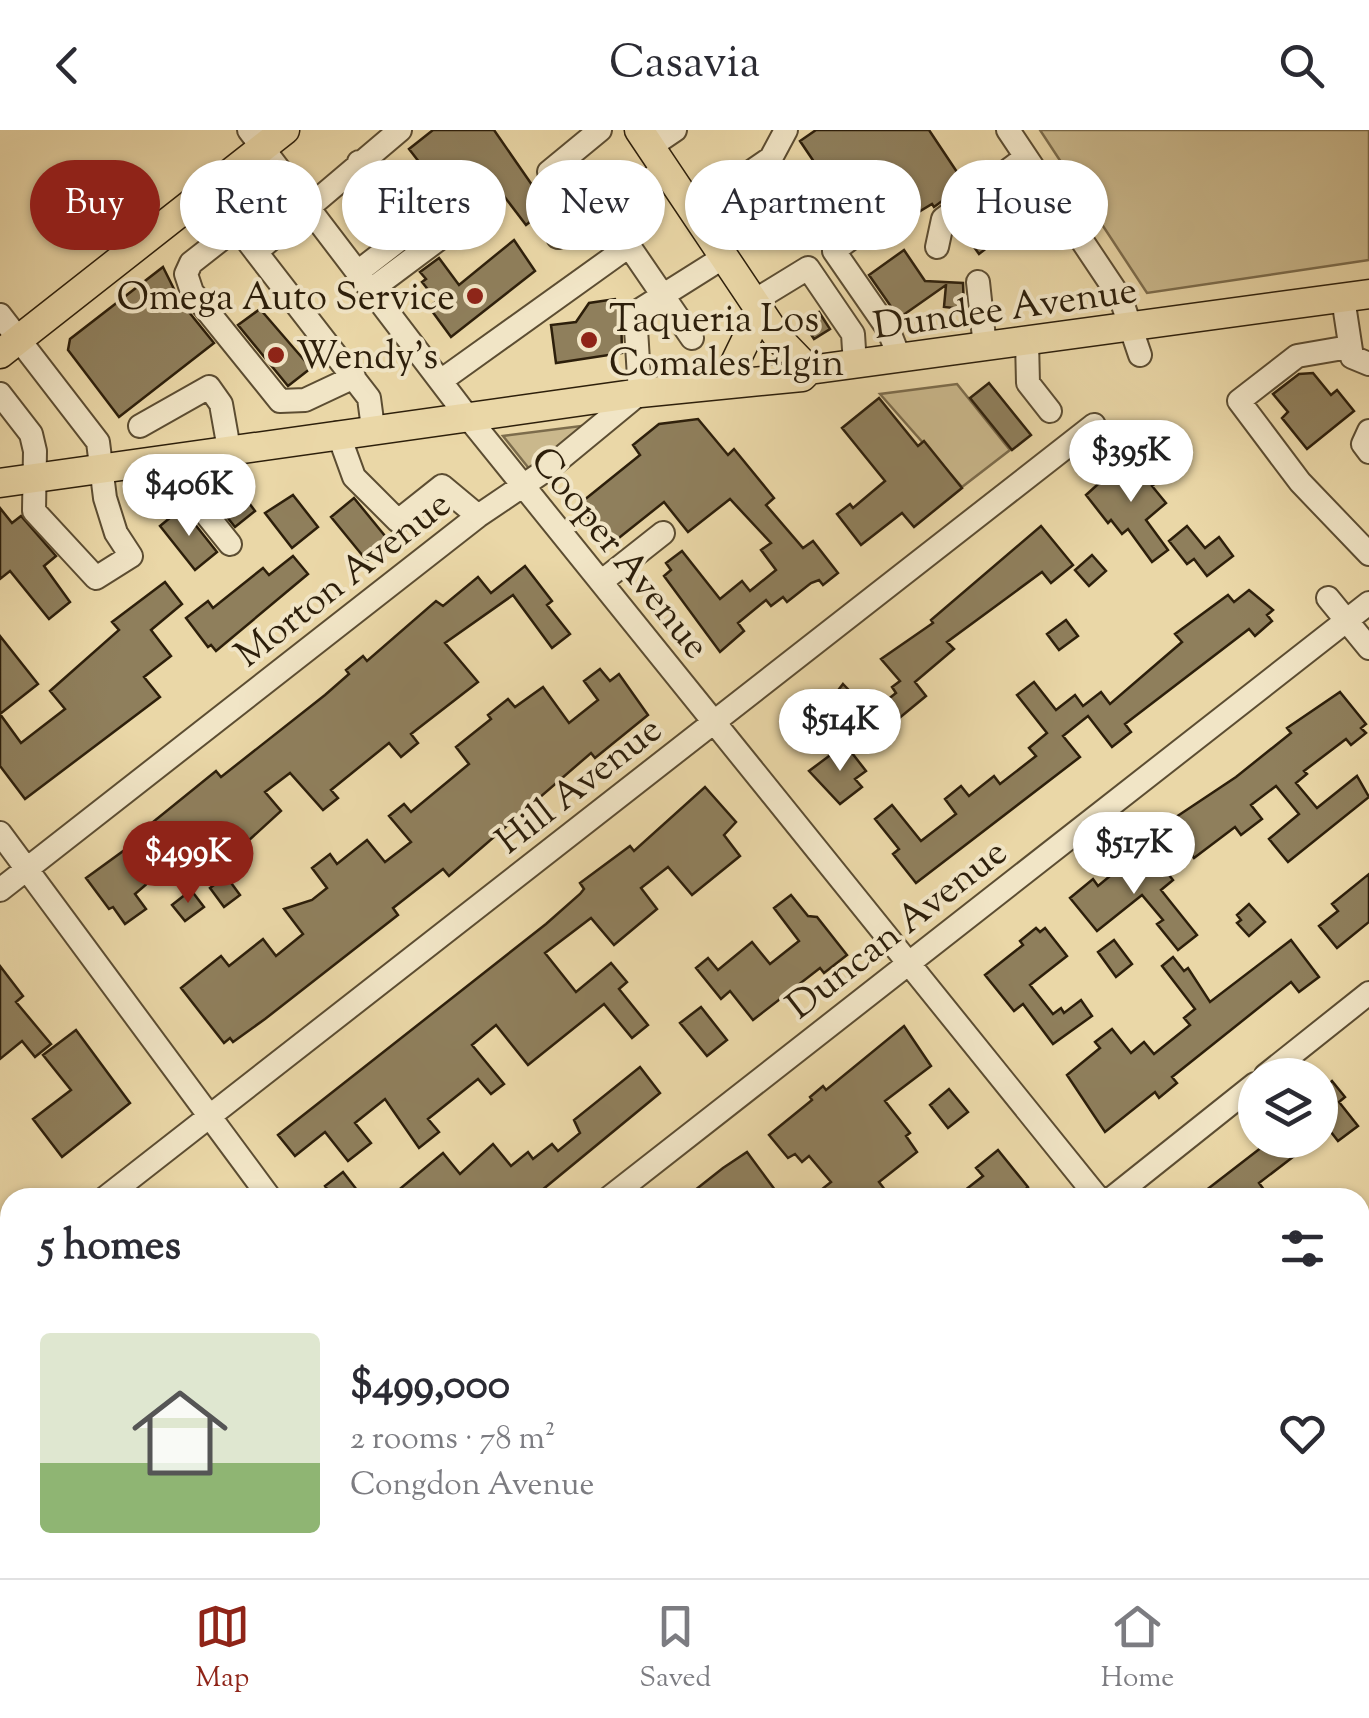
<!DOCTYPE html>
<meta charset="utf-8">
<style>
:root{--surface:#fff;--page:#f2f2f3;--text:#2b2b33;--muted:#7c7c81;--line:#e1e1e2;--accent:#8f2418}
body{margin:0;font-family:"Sorts Mill Goudy",serif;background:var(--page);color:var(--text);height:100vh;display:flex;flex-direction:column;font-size:38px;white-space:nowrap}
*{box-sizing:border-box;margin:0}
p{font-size:32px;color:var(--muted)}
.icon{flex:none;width:55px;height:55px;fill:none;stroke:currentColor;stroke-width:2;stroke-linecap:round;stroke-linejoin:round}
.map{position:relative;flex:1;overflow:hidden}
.drawer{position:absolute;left:0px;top:1058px;width:1370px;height:392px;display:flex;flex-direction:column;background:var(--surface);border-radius:30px 30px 0 0;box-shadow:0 2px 8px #0004}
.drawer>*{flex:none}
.hud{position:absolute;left:30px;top:30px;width:1310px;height:90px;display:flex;gap:20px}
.fabs{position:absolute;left:1238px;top:928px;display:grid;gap:20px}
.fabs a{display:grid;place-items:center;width:100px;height:100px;border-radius:50%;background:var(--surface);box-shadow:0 2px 8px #0004;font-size:50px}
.price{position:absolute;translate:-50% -85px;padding:0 22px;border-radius:35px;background:#fff;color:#222;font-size:32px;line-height:65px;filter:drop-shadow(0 2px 5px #0008)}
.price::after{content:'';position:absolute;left:50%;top:60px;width:30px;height:22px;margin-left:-15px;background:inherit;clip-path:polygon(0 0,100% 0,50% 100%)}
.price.selected{background:var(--accent);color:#fff}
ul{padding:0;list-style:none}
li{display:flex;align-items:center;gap:30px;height:250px;padding:0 40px}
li+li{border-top:2px solid var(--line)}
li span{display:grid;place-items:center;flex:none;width:280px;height:200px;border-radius:10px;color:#555}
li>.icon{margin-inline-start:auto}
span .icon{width:120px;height:120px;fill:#fffc;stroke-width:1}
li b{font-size:42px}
h2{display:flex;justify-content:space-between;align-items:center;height:120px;padding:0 40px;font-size:42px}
.tag{padding:0 35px;border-radius:45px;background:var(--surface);box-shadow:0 2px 8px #0004;font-size:35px;line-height:90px}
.tag.selected{background:var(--accent);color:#fff}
header{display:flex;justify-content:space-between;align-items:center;height:130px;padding:0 40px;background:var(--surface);font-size:45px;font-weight:600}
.tab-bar{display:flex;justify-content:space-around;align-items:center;height:140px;border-top:2px solid var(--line);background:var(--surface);font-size:28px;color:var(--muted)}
.tab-bar a{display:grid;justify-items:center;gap:5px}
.tab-bar .selected{color:var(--accent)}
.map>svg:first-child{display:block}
.green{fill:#cab88c;stroke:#7c6c4c;stroke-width:2.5}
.building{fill:#8f7f5c;stroke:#2d1f0b;stroke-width:2.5}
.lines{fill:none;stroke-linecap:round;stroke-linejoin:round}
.minor-casing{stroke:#5c4d32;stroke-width:26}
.major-casing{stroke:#2d1f0b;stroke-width:31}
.minor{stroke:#f1e5c6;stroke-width:22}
.major{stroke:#ead7a7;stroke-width:28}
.poi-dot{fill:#8f2418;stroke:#f1e5c6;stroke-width:4}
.labels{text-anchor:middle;stroke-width:8;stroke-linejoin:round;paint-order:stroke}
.poi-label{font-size:38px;fill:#2d1f0b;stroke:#f1e5c6;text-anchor:start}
.street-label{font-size:38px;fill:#2d1f0b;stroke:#f1e5c6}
</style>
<header><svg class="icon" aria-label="back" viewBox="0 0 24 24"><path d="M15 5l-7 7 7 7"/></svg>Casavia<svg class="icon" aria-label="search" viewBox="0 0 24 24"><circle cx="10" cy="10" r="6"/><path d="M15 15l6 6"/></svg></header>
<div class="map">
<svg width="1369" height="1448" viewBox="0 0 1369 1448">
<rect width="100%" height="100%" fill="#ead7a7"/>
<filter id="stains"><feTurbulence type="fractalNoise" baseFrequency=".002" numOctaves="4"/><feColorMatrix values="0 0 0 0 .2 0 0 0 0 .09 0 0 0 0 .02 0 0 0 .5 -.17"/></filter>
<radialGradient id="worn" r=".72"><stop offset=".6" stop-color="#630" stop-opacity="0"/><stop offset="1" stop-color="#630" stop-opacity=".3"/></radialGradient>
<path class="green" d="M1040,0H1369V130L1147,163Z
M957,254L1010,320L962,357L880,264Z
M589,295L531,341L503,306Z"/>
<path class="building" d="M433,0H494L548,78L526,95L494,53L464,76L455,78L451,73L425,94L398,57L423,37L409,19Z
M816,0H929L965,54L934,77L932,74L897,95L871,48L839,69L800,11Z
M599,44L610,61L583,81L571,61Z
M1008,59L1028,86L979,124L959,96Z
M514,110L535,141L451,207L429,177L437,171L422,152L426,149L420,142L439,128L459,155Z
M904,120L925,151L963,153L964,179L944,177L946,155L899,188L869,145Z
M163,137L180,171L214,213L119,287L68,220L70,209Z
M615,169L621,180L622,223L556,233L551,195L576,192L589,173Z
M260,179L311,238L288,256L238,195Z
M819,182L830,199L814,209L803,192Z
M1313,243L1331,265L1337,260L1354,281L1307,319L1282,288L1288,282L1273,264L1299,244Z
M989,253L1031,305L1012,320L970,268Z
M879,268L918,316L924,311L962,358L914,397L902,383L861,415L837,384L850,374L853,378L885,351L842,298Z
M698,289L728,325L734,319L774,368L766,375L803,418L813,411L838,443L823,455L819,450L811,453L787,472L783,467L771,476L766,470L738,493L744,501L720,522L664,446L671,440L666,433L682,421L720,469L742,451L750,461L776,440L761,420L771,413L730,369L688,402L664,372L610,415L578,375L640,325L633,315L659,294Z
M1128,327L1141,343L1148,337L1159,350L1152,356L1166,373L1146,390L1168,420L1152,432L1128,399L1122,404L1111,390L1108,393L1086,365Z
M237,357L255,381L235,397L212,368Z
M293,365L318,397L292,418L265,383Z
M354,368L390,412L367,431L331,387Z
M0,378L12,393L21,386L56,426L44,436L70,472L49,489L10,441L0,449Z
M182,378L217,422L195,440L160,396Z
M1041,396L1073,435L1051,453L1042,442L947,512L954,519L915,552L926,566L886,599L872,582L896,563L892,557L900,551L881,529L933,493L931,490Z
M1187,396L1205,418L1219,407L1233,426L1207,446L1194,429L1187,434L1169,411Z
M1092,425L1106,441L1089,456L1075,440Z
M293,426L308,444L216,521L211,515L208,517L186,488L208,471L213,478L263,438L269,445Z
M525,436L552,471L547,475L570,504L552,518L513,465L445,513L478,552L411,604L418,613L401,627L389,613L331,660L338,668L323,680L290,643L265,662L281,681L236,722L215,695L135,764L146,779L125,794L113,777L109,779L86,748L130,716L127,713L216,641L221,647L325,565L349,544L346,540L363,526L367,531L436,471L443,476L478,447L491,463Z
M165,452L182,474L151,500L171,526L144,547L160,567L25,669L0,636V506L38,554L0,584L21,613L65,579L50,561L119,500L112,492Z
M1249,460L1273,480L1267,485L1272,491L1255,506L1249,499L1125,594L1131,602L1112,617L1088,586L1063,606L1080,627L916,753L893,724L899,719L875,689L892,675L921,711L956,684L945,669L961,656L969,666L994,646L1000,654L1036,626L1029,618L1047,603L1017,565L1034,552L1056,580L1075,565L1083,576L1101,562L1110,574L1182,512L1175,504L1228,465L1234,472Z
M1066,490L1078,506L1059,520L1047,504Z
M600,539L610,551L619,544L648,585L595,628L591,623L449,746L443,739L393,778L398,785L265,889L233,912L230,908L224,913L181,858L221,826L229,836L263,809L276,826L303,804L284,779L312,770L327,758L312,738L330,724L337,734L367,710L385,732L411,712L389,686L404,674L411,682L469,634L456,617L491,589L488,585L508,569L515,577L543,557L569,593L598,570L584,551Z
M843,554L870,582L850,598L829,572Z
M1340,562L1366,594L1361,598L1366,603L1351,615L1346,609L1304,641L1307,644L1296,653L1317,678L1357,646L1369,667L1288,732L1269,709L1299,684L1276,656L1251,675L1262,689L1241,705L1235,697L1194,728L1167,693L1236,647L1291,603L1287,598Z
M845,614L866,641L855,649L862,657L840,674L809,641Z
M705,657L736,692L724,705L740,726L692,765L668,737L641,758L657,779L614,815L591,788L545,823L576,862L611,833L627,852L619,859L648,895L632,908L604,874L528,935L496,895L472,915L504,954L491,964L478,949L428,989L439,1002L419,1018L385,969L355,993L371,1013L348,1031L325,1002L295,1026L278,1005L546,794L580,764L584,759L580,753L630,716L634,721Z
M1146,716L1173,750L1161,760L1197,805L1178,820L1157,794L1163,790L1142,765L1097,801L1070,768L1093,749L1098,756Z
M1369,744V792L1337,818L1319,796L1338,781L1332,774Z
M226,746L240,765L224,777L210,758Z
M191,760L204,777L185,791L172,775Z
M791,765L808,786L817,787L847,825L824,843L820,838L753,890L730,861L721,869L696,838L708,828L718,840L752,812L770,834L799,811L774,778Z
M1249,774L1265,792L1249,806L1237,793L1241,790L1237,785Z
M1036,798L1040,802L1045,798L1067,826L1030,855L1053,884L1061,878L1064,883L1081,870L1092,886L1053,914L1023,874L1014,881L985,845L1023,815L1020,811Z
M1114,810L1132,834L1116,847L1098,822Z
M1291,810L1319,847L1299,862L1291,852L1172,947L1177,953L1159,968L1155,962L1105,1002L1067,945L1100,918L1095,912L1112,899L1131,923L1144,912L1154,924L1190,895L1184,888L1195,879L1162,836L1173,827L1184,841L1188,838L1210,872Z
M0,836L23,866L16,872L51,914L35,927L22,911L0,929Z
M701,877L727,910L707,926L680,893Z
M904,896L931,936L885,971L910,1003L906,1006L917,1022L879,1052L891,1068H811L831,1052L809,1026L802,1032L795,1024L788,1028L769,1005L812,970L810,967L823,956L826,960Z
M76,900L130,973L62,1027L33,989L71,960L43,925Z
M640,937L660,963L536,1065L533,1060L524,1068H389L443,1023L460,1044L493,1014L511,1036L528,1022L533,1029L552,1014L558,1021L580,1003L574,990Z
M1332,951L1345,967L1339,972L1358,996L1338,1011L1320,988V961Z
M949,959L968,982L948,998L930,975Z
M1257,1010H1315L1259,1053L1270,1068H1196L1262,1017Z
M998,1020L1028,1057L1016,1068H955L983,1046L976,1038Z
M747,1022L781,1068H685L723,1038Z
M343,1042L357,1060L348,1068H333L325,1056Z"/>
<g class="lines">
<defs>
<path id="minor" d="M249,0L467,286L1098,1068
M1008,0L1121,169L1140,225
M650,17L675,0
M549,42L600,0
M694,81L771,28L786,0
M854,106L834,121L888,199L900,229
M558,107L592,94L665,38
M937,117L943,89L1026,27
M256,122L237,97L191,133L186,144L192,162L280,271L305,270L354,247
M359,141L412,100L359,32
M978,152L985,217
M372,159L463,91
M1343,168L1352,227L1369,234
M754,171L808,138L853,204L855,235
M0,185L98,312L105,368L116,403L131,426L96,448L34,381L35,321L31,304L0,264
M1027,211L1028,253L1050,281
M1349,217L1297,226L1239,271L1300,352L1369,424
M442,250L629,116L692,208
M140,296L209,257L221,274L229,319
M373,298L369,268L256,122L400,0
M1369,301L1363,314L1369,322
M338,303L354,347L398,391L442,356L478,386
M162,329L230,414
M601,452L663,403
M1328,468L1369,518
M0,703L270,1068
M0,760L478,386L549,338L640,263L635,183L724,127
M1266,945L1369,863
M105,1068L1094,295
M609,1068L1369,473
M1112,1068L1255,954
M0,1149L10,1141
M1360,1266L1369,1259
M1360,1392L1369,1403
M540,1440L546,1448
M124,1448L134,1440
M628,1448L638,1440
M1128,1448L1138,1440"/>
<path id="major" d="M639,0L779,209L809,240
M0,224L285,0
M725,253L760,181
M0,353L640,263L802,247L809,240L1369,164"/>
</defs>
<use href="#minor" class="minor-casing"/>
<use href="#major" class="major-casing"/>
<use href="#minor" class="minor"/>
<use href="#major" class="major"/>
</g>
<g class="poi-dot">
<circle cx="475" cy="166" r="10"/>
<circle cx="589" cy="210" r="10"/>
<circle cx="276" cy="225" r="10"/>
</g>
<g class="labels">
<g class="poi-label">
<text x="455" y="179" text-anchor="end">Omega Auto Service</text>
<text x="609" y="201">Taqueria Los<tspan x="609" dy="44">Comales Elgin</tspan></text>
<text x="296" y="238">Wendy's</text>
</g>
<g class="street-label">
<text transform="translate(1005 177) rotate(-8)" y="13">Dundee Avenue</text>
<text transform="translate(621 422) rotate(51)" y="13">Cooper Avenue</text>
<text transform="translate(342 448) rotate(-38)" y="13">Morton Avenue</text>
<text transform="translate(578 654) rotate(-38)" y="13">Hill Avenue</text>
<text transform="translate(896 798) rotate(-38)" y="13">Duncan Avenue</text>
</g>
</g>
<rect width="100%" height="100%" filter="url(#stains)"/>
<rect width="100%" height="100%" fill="url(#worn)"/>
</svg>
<div class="fabs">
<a><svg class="icon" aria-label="layers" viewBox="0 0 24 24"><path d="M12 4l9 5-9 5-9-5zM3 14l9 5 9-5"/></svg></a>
</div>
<b class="price" style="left:1131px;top:375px">$395K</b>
<b class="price" style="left:189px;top:409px">$406K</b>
<b class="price" style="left:840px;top:644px">$514K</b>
<b class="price" style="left:1134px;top:767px">$517K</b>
<b class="price selected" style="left:188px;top:776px">$499K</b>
<div class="hud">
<a class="tag selected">Buy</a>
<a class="tag">Rent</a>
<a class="tag">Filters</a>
<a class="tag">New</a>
<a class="tag">Apartment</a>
<a class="tag">House</a>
</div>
<section class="drawer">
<h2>5 homes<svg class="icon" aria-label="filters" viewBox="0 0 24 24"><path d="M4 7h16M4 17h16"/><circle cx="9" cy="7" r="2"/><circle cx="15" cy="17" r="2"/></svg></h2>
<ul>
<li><span style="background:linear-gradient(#dfe7d0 65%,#8fb573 0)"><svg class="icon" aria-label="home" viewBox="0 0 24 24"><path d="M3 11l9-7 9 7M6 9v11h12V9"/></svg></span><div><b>$499,000</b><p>2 rooms · 78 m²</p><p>Congdon Avenue</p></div><svg class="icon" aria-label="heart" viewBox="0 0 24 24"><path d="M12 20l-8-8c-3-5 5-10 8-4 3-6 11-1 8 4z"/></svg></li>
</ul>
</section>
</div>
<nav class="tab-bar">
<a class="selected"><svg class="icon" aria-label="map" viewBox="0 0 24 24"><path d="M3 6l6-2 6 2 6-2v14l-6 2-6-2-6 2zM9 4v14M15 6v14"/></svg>Map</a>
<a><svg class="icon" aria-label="saved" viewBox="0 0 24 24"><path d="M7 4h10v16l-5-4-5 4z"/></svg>Saved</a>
<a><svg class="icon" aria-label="home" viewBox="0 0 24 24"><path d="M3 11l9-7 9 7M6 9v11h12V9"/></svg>Home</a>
</nav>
